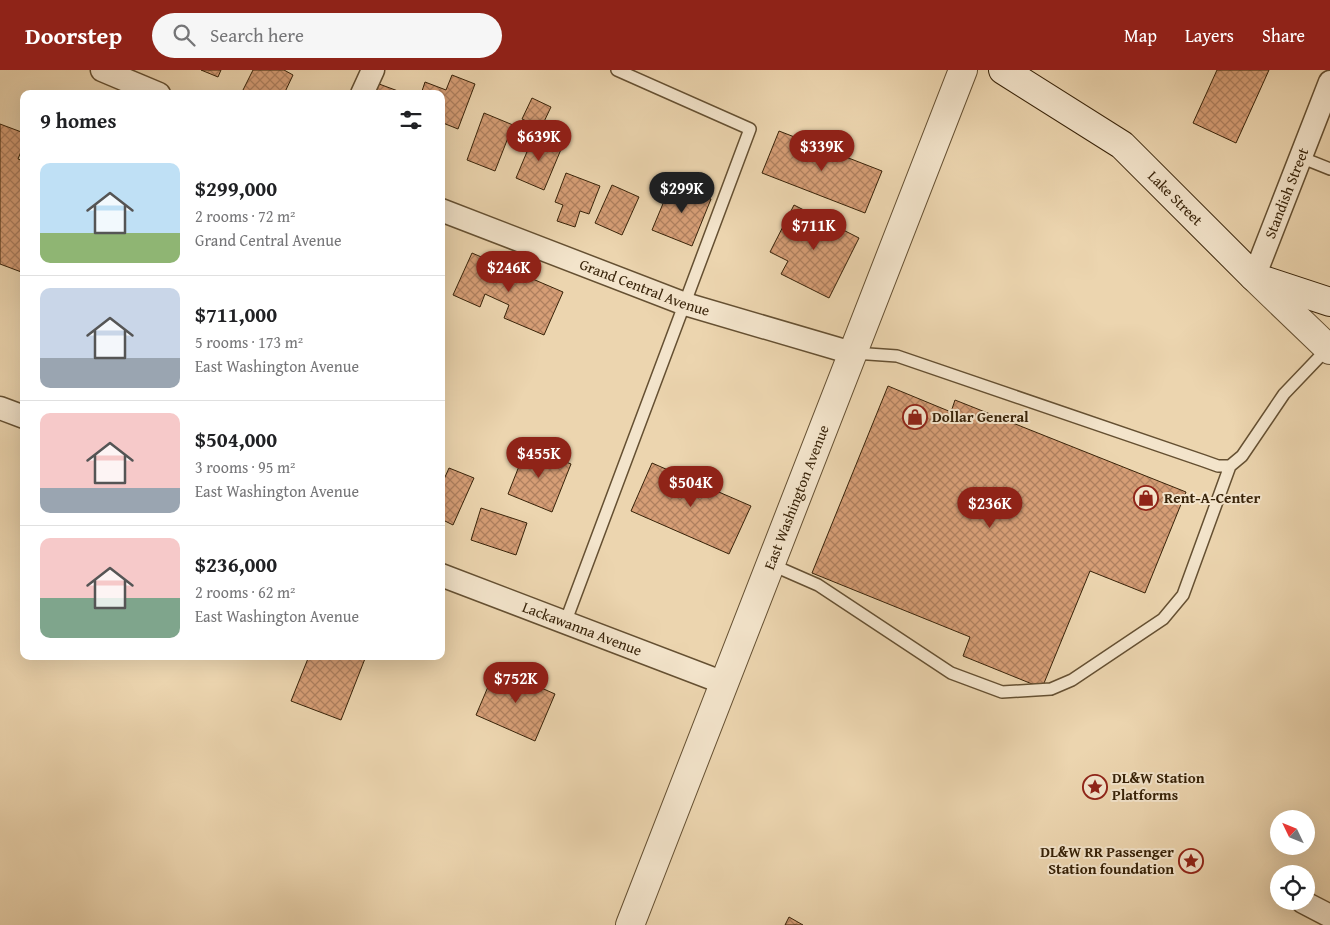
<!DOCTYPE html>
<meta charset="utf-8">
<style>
:root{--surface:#fff;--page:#f6f6f6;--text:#202124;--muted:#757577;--line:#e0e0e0;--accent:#8f2418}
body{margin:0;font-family:"Gentium Book Plus",serif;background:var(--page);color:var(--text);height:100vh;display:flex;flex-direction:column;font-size:19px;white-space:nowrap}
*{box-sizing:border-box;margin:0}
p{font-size:16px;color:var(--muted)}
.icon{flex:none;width:28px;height:28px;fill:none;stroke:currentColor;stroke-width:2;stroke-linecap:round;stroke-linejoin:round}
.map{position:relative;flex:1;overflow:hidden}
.panel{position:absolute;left:20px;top:20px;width:425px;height:570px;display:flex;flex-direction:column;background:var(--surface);border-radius:10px;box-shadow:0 5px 20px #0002}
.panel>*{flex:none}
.needle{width:32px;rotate:313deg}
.tools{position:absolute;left:1270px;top:740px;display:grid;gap:10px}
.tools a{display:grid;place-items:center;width:45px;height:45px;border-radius:50%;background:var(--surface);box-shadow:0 5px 20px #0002;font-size:25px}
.price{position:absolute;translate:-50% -42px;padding:0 11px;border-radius:18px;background:var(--accent);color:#fff;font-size:16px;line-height:32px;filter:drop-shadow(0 1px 2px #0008)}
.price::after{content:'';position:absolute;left:50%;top:30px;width:15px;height:11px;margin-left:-8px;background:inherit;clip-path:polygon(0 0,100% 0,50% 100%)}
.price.current{background:#222;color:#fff}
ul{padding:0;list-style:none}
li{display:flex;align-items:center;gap:15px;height:125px;padding:0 20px}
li+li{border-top:1px solid var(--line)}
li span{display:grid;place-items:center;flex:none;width:140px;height:100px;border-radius:10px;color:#555}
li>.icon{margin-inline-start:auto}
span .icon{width:60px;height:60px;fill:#fffc;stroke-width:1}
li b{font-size:21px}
h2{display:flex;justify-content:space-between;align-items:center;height:60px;padding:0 20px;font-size:21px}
header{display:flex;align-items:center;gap:30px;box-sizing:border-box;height:70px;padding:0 25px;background:var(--accent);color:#fff}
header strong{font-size:24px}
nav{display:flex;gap:28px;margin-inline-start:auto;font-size:18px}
.search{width:350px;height:45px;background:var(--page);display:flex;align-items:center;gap:12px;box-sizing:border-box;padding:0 18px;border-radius:28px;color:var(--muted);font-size:19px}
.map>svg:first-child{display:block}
.building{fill:url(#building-cross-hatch);stroke:#382309}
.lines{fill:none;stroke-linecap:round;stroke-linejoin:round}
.service-casing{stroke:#655032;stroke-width:14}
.minor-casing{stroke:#655032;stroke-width:25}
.tertiary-casing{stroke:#655032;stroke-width:30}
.secondary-casing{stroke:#382309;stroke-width:30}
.service{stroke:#f3e4cb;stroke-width:11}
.minor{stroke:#f3e4cb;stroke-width:22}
.tertiary{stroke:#f3e4cb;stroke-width:28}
.secondary{stroke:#f3e4cb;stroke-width:28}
.labels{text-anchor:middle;stroke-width:4;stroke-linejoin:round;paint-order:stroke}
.street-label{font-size:15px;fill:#382309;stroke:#f3e4cb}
.poi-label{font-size:15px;font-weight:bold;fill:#382309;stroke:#f3e4cb;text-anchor:start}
</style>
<header>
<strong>Doorstep</strong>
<div class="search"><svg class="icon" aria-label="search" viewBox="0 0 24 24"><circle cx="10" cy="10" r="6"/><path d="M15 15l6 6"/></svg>Search here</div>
<nav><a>Map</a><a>Layers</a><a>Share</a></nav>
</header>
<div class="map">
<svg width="1330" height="855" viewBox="0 0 1330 855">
<defs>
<pattern id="building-cross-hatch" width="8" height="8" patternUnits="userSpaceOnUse" patternTransform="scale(1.25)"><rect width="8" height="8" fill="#d69e76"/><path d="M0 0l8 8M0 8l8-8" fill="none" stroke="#af805f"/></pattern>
</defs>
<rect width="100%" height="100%" fill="#ecd5af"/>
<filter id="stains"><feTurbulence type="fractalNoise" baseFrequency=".004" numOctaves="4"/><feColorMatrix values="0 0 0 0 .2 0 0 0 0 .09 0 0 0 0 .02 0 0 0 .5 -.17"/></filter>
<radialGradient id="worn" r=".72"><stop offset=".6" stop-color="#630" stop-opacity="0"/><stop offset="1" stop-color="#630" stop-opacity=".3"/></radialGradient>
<path class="building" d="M201,0H221L218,7Z
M253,0H284L293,5L284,24H241Z
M1217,0H1269L1236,73L1193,53Z
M452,5L475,14L458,59L443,53L441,58V24H421L425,12L446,20Z
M371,11L398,21L397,24H366Z
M532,28L551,37L541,58L522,49Z
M484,43L513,55L495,101L467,90Z
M0,54L24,63V74L18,89L24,91V203L0,194Z
M779,61L882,101L865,143L762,103Z
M534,65L562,77L544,120L516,108Z
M566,103L600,116L589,144L580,141L575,157L557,151L563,135L555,132Z
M672,112L711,129L692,176L652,160Z
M612,115L639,127L622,165L595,153Z
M794,135L859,168L829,228L781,204L788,191L770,182Z
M472,183L563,222L544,265L504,248L509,235L485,224L480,237L453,225Z
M888,316L951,342L955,330L1186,422L1145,523L1090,501L1042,618L963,586L970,567L812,503Z
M527,376L571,394L552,442L508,424Z
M652,393L751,436L729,484L631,441Z
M449,398L474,408L453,455L441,449V416Z
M481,438L527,453L516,485L471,470Z
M309,586H366L341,650L291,631Z
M496,598L555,624L535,671L476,645Z
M789,847L803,855H785Z"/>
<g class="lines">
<defs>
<path id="service" d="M1300,87L1330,99
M854,283L897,286L1204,391L1218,396H1230L1242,386L1284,324L1328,278
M770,494L818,515L951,603L1002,622L1051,619L1072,610L1163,549L1183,525L1230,396
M565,553L750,59L617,0"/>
<g id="minor">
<path d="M102,0L159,24"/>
<path d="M362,24L373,0"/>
<path id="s1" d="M441,140L685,234L852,283"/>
<path id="s2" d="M1254,207L1330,12"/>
<path d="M0,338L24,347"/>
<path id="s3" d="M441,505L724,613"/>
<path d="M1303,832L1330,846"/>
</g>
<g id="tertiary">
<path d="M1254,207L1330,280"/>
<path id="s4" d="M630,855L963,0"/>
</g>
<g id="secondary">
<path id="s5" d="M1003,0L1122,75L1254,207L1330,232"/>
</g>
</defs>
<use href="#service" class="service-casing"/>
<use href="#minor" class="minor-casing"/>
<use href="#tertiary" class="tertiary-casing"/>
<use href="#secondary" class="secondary-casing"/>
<use href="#service" class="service"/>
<use href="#minor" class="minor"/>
<use href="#tertiary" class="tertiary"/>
<use href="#secondary" class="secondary"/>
</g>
<defs>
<symbol id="shop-ring" viewBox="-11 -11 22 22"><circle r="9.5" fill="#f3e4cb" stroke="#8f2418" stroke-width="1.5"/><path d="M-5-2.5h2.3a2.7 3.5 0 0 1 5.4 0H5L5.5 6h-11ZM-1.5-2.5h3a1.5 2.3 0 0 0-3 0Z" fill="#8f2418"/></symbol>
<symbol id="sight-ring" viewBox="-11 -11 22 22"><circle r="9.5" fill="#f3e4cb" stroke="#8f2418" stroke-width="1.5"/><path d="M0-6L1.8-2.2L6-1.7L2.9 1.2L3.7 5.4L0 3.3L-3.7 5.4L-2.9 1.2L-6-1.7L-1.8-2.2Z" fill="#8f2418"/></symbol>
</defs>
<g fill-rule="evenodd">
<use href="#shop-ring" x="901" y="333" width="28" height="28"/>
<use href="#shop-ring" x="1132" y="414" width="28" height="28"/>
<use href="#sight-ring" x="1081" y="703" width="28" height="28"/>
<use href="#sight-ring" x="1177" y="777" width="28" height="28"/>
</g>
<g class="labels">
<g class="street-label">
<text dy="5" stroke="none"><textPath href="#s2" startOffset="90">Standish Street</textPath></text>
<text dy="5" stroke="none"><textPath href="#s5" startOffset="216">Lake Street</textPath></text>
<text dy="5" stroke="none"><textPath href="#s1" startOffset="218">Grand Central Avenue</textPath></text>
<text dy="5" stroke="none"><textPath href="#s4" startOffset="459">East Washington Avenue</textPath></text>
<text dy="5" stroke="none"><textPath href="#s3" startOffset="151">Lackawanna Avenue</textPath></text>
</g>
<g class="poi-label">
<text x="932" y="352">Dollar General</text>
<text x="1164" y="433">Rent-A-Center</text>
<text x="1112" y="713">DL&amp;W Station<tspan x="1112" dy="17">Platforms</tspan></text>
<text x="1174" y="787" text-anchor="end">DL&amp;W RR Passenger<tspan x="1174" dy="17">Station foundation</tspan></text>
</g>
</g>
<rect width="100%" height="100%" filter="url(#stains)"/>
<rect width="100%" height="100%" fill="url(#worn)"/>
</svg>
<div class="tools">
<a><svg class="needle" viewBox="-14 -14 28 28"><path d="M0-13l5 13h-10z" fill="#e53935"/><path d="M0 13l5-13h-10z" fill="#757577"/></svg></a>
<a><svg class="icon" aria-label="locate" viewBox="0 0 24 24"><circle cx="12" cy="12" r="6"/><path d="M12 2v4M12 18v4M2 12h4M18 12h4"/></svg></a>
</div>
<b class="price" style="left:539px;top:92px">$639K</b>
<b class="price" style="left:822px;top:102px">$339K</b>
<b class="price current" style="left:682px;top:144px">$299K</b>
<b class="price" style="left:814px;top:181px">$711K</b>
<b class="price" style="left:509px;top:223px">$246K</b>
<b class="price" style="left:539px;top:409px">$455K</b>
<b class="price" style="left:691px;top:438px">$504K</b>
<b class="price" style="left:990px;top:459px">$236K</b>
<b class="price" style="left:516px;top:634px">$752K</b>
<section class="panel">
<h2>9 homes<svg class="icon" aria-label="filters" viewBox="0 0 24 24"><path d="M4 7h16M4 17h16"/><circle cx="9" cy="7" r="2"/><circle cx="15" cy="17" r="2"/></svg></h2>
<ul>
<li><span style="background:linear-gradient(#bfe0f5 70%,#8fb573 0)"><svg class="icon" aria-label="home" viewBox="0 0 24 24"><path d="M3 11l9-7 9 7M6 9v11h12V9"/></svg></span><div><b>$299,000</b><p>2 rooms · 72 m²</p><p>Grand Central Avenue</p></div></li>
<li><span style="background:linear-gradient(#c9d6e8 70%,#9aa5b1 0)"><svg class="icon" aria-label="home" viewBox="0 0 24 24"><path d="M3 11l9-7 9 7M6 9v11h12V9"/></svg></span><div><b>$711,000</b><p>5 rooms · 173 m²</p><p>East Washington Avenue</p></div></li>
<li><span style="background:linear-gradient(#f6c9c9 75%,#9aa5b1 0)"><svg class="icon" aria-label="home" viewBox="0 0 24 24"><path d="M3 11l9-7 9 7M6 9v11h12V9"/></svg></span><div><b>$504,000</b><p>3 rooms · 95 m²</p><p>East Washington Avenue</p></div></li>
<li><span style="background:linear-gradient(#f6c9c9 60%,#7fa58c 0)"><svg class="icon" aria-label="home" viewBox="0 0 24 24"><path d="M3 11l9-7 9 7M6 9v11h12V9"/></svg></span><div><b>$236,000</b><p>2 rooms · 62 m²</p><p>East Washington Avenue</p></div></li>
</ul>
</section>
</div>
